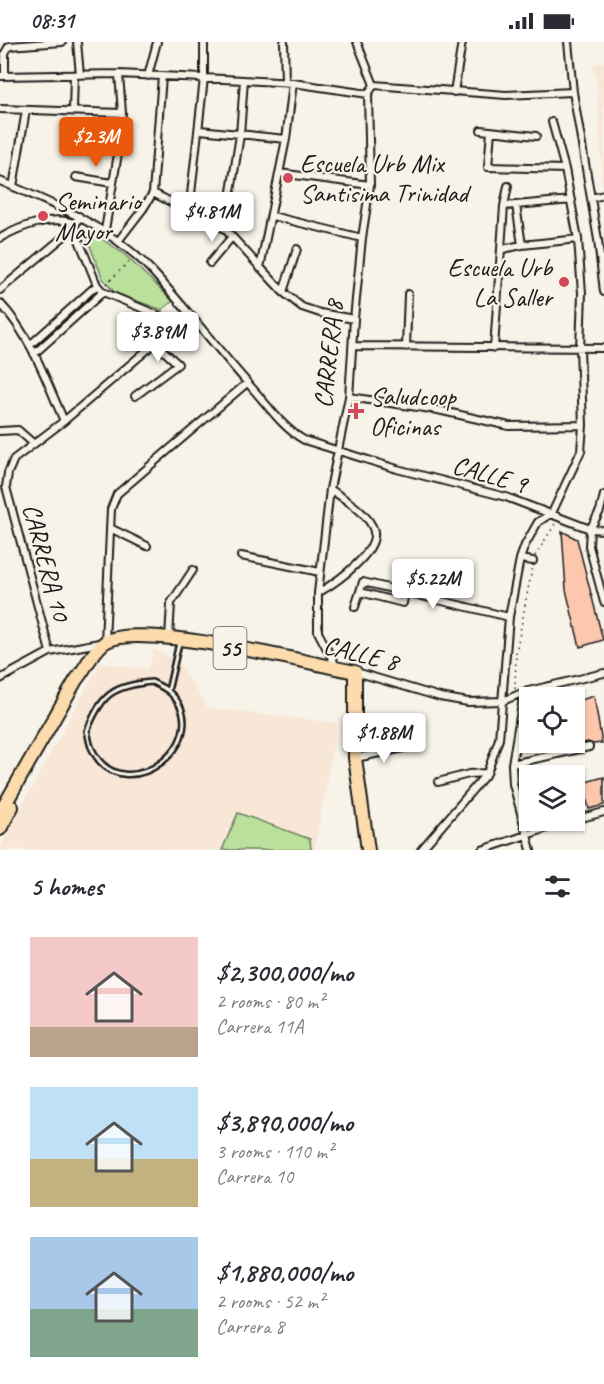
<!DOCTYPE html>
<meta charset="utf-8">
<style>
:root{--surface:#fff;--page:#f7f7f7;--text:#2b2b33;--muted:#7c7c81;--accent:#ea580c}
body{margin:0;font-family:Caveat,sans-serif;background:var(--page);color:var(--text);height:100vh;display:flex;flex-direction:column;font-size:22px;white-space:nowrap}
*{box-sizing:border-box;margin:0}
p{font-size:20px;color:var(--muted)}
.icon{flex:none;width:33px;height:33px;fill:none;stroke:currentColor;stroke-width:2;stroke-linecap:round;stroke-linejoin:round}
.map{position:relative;height:808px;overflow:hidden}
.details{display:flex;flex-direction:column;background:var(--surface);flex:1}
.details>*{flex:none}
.fabs{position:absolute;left:519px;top:645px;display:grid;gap:12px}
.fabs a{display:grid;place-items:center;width:66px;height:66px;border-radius:0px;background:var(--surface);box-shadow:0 2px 4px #0004;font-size:30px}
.price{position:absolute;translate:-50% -51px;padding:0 14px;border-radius:6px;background:#fff;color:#222;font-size:20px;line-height:39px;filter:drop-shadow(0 2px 3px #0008)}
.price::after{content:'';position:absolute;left:50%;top:36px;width:18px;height:14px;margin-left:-9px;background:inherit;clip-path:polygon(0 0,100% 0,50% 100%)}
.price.on{background:var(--accent);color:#fff}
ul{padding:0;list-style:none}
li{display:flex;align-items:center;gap:18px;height:150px;padding:0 30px}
li span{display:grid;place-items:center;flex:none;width:168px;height:120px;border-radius:0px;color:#555}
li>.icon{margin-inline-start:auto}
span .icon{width:72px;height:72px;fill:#fffc;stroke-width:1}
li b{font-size:26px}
h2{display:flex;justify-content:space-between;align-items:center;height:72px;padding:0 30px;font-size:26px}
.status{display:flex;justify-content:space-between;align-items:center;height:42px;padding:0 30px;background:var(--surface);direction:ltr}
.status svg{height:16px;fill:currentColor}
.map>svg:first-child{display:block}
.built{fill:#f8e6d6}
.green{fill:#bae09b;stroke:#6b7e5c;stroke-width:1.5}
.building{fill:#fcc7ad;stroke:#1c1c1c;stroke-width:1.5}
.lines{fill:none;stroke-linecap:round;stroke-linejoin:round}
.lane-casing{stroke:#1c1c1c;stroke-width:8}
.street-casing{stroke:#1c1c1c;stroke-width:10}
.highway-casing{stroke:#1c1c1c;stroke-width:16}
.path{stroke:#1c1c1c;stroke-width:1.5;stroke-dasharray:1.5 4.5;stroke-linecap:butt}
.lane{stroke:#f7f3e8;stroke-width:3}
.street{stroke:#f7f3e8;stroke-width:6}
.highway{stroke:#fcdcac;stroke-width:12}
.poi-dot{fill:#d1495b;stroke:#f7f3e8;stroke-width:2}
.labels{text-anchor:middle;stroke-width:4.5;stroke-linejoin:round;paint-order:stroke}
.shield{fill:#f7f3e8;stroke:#5e5c59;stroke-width:1.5}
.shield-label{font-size:24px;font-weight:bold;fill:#1c1c1c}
.poi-label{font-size:26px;fill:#1c1c1c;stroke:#f7f3e8;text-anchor:start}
.street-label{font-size:26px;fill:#1c1c1c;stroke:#f7f3e8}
</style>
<div class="status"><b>08:31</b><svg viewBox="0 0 49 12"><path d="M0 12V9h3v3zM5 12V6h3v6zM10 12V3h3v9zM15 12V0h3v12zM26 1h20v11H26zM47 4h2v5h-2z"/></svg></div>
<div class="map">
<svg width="604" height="808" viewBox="0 0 604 808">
<rect width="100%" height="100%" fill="#f7f3e8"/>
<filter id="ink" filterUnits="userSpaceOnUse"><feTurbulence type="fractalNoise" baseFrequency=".0167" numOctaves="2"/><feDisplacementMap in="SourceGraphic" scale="12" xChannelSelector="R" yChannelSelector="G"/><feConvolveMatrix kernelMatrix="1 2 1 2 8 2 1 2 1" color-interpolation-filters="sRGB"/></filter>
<g filter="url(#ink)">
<path class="built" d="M604,20V148L603,149L597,41L593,22Z
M154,608L176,617L208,666L337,681L314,808H0L6,793L100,621L148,627Z
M528,656H530V700L551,701L553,710L516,718Z"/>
<path class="green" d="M92,190L124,212L173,259L162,268L115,251L103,237L86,194Z
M238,771L310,797L311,808H222Z"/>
<path class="building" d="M562,489L577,497L603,598L580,605L566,548Z
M594,654L602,701L593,702L588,700L578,702L574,692V660Z
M604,735V763L589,767L582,741Z"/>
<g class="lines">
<defs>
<path id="lane" d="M152,640C157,643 163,645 168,649C222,695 123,773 92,707C89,702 89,695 87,689C102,652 112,644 152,640Z
M168,649L179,601"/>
<path id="street" d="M77,0L80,33
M284,0L285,40
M357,0L374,43
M568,0L573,50L598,198L604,250
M0,34L119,32L244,38L293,41L368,52
M5,34V11L9,4L62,0
M148,34L157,0
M374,43L506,53L573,50
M454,50L462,0
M0,67L122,71
M73,68L74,33
M200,88L286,97
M481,88L536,94
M491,89L488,125L565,127
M80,100L119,106
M279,131L370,143
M76,135L112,141
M0,139C55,163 110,184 152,229C187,267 218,308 253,347C269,365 283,386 304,398L397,427L506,455L590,487L604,488
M13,145L26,68
M153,151L225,187L283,250L302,265L320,271L354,277
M591,156L604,153
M516,163L522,203
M504,164L572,158
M189,170L204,36V0
M272,174L362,196
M74,186L97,243L103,250L165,276L181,279
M225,187L240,93L244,38
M105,188L119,106L122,71L119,32
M0,196C21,184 53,172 76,182
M119,198L143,167L153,151L162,34
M503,207L522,203L578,197
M210,221L231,196
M260,226L286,97L293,41
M0,248L74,186L79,174
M283,250L297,207
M0,261C31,294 46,338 64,379
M30,303L97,243
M353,304L604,306
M406,305L408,252
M494,306L504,164L508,144
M34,312L103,250
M135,354L178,322L155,301
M349,355L438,368L509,384L583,383
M0,389L18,388L34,402
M604,453L600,469L590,487L589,504L604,560
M110,486L147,504
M241,514L320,530
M520,517L533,519
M360,550L403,561L405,549
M318,551C335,541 385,507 372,484C364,468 344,457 330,447
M355,565L363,540L509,575
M169,596L171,561L193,528
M50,610L6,445L8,431L14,417L64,379L181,279L190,273
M337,626L318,590V551L330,447L349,355L354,277L362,196L370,143L368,52L374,43
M356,630L440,655L468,660L503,659L524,650L604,631
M0,637L50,610L105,600L111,467L117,452L247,341
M524,650L512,722L513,742L531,808
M356,716L408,705
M512,722L589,705
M438,740L469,732L487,731
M574,778L604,770
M421,808L487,731L499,697L509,575L520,517L525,503L538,480L552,471L581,409L583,383L580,307L582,251L578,197L565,127L552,80
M482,808L571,778"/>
<path id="highway" d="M0,771L76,638C86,626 94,606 107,599C142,580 309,621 355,630V716L368,808
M0,787L12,765"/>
</defs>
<use href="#lane" class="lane-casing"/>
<use href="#street" class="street-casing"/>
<use href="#highway" class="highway-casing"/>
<path class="path" d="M106,242L130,219
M535,514L555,482
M515,647L516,611L532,527"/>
<use href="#lane" class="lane"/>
<use href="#street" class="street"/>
<use href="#highway" class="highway"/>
</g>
</g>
<g class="poi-dot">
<circle cx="288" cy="136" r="6"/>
<circle cx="43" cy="174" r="6"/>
<circle cx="564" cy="240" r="6"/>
<path d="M353 360h6v6h6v6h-6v6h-6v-6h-6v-6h6z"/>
</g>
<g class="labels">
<rect class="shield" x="213.5" y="585" width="33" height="42" rx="4.5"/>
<g class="shield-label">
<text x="230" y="614">55</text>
</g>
<g class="poi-label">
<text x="300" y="130">Escuela Urb Mix<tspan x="300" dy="30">Santisima Trinidad</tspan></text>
<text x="55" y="168">Seminario<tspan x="55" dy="30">Mayor</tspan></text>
<text x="552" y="234" text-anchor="end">Escuela Urb<tspan x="552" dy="30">La Saller</tspan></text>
<text x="370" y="363">Saludcoop<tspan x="370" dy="30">Oficinas</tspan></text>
</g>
<g class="street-label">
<text transform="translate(328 312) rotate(-84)" y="9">CARRERA 8</text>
<text transform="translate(490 432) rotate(16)" y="9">CALLE 9</text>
<text transform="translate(47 520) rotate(75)" y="9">CARRERA 10</text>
<text transform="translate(361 611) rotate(14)" y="9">CALLE 8</text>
</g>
</g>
</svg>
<div class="fabs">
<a><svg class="icon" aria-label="locate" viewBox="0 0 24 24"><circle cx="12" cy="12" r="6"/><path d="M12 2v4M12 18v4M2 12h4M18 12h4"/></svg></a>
<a><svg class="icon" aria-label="layers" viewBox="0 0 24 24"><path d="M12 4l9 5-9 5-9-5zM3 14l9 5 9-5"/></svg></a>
</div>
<b class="price on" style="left:96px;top:126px">$2.3M</b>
<b class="price" style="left:212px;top:201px">$4.81M</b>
<b class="price" style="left:158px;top:321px">$3.89M</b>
<b class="price" style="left:433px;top:568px">$5.22M</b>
<b class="price" style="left:384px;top:722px">$1.88M</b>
</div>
<section class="details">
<h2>5 homes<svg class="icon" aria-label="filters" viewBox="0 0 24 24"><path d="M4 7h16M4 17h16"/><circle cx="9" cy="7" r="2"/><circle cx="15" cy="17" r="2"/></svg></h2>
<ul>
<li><span style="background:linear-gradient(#f6c9c9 75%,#b9a48a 0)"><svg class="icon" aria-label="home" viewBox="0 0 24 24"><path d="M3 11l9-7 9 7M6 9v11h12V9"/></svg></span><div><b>$2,300,000/mo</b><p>2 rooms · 80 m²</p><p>Carrera 11A</p></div></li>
<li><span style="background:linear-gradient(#bfe0f5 60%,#c2b280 0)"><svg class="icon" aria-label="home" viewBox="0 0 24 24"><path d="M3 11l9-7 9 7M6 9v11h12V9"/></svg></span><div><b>$3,890,000/mo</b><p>3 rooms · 110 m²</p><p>Carrera 10</p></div></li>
<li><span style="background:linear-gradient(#a9c7e8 60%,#7fa58c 0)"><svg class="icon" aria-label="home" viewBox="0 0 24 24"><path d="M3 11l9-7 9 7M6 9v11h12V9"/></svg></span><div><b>$1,880,000/mo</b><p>2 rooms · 52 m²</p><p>Carrera 8</p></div></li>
</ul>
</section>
